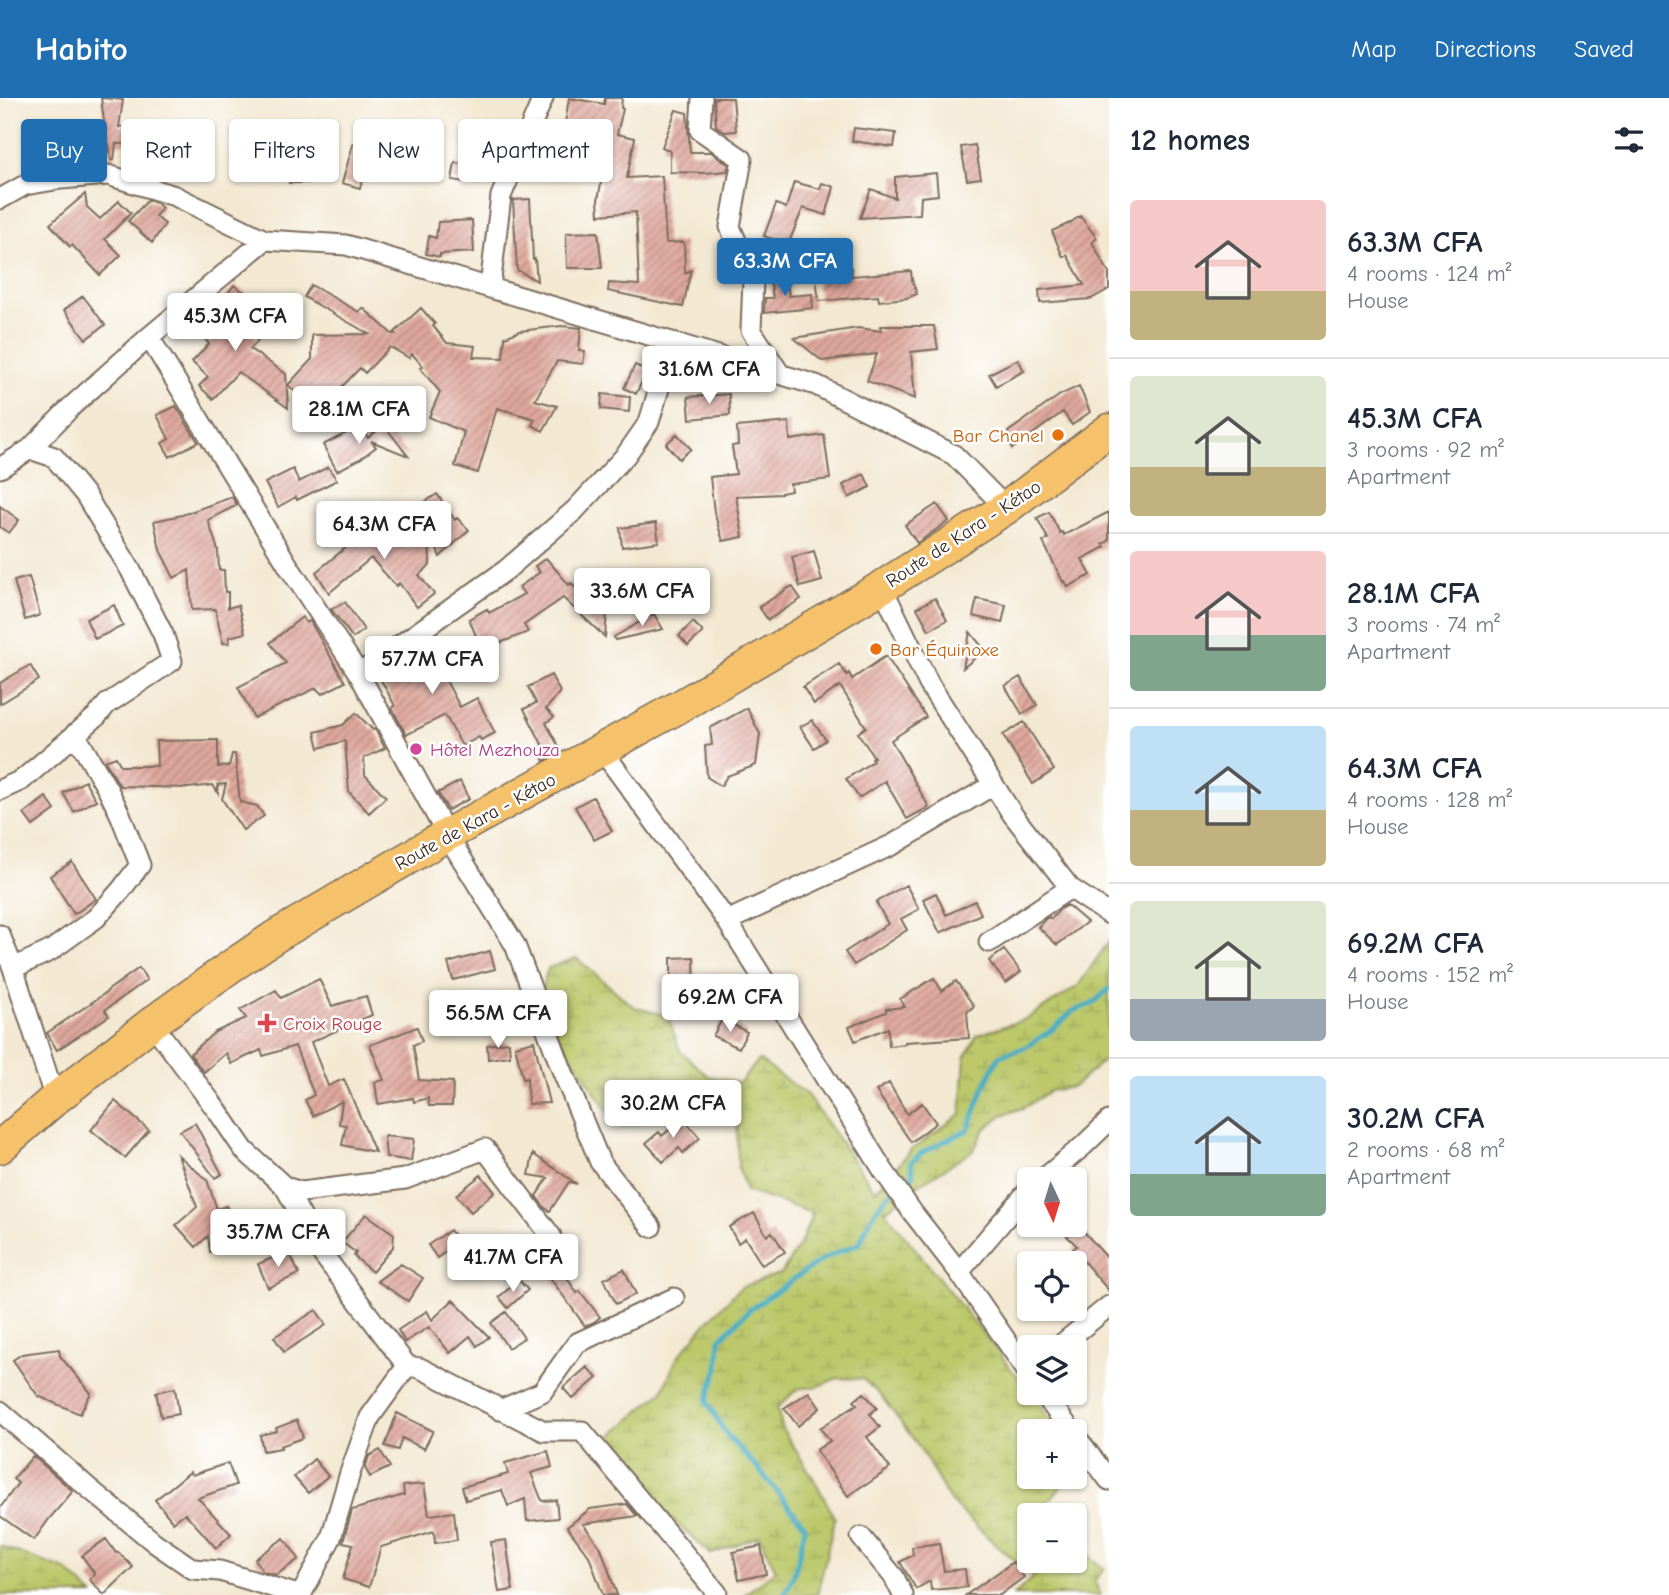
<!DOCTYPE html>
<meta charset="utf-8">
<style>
:root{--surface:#fff;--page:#f2f2f3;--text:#1f2937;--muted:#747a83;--line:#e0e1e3;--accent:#1f6fb2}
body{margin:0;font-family:"Comic Neue",sans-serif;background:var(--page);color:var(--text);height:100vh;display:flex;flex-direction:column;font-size:26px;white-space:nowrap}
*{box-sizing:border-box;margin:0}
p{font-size:23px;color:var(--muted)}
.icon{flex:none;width:38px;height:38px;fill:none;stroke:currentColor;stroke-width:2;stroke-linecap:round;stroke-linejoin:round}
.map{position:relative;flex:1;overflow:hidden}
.panel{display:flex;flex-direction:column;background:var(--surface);width:560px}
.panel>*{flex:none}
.top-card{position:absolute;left:21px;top:21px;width:665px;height:63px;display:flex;gap:14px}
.needle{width:46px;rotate:176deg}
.controls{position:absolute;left:1017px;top:1069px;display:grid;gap:14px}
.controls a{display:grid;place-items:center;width:70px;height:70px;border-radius:7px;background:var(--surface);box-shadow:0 2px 5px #0004;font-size:35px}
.price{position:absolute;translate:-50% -60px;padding:0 16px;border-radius:7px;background:#fff;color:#222;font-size:23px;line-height:46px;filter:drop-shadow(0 2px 4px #0008)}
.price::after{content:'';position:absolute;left:50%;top:42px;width:21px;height:16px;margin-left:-10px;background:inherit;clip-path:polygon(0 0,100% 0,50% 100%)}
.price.on{background:var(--accent);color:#fff}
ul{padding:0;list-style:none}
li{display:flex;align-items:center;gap:21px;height:175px;padding:0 21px}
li+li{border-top:2px solid var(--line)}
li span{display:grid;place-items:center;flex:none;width:196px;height:140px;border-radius:7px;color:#555}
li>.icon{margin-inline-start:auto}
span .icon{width:84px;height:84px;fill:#fffc;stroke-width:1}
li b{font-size:30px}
h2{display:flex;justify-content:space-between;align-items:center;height:84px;padding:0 21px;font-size:30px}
.pill{padding:0 24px;border-radius:7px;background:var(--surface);box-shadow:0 2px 5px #0004;font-size:24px;line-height:63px}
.pill.on{background:var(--accent);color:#fff}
header{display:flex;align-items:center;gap:42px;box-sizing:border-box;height:98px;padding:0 35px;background:var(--accent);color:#fff}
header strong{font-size:33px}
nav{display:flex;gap:38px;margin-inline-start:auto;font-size:24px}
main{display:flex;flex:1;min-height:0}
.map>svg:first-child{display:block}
.wetland{fill:url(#wetland-marsh);stroke:#7c7944;stroke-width:2}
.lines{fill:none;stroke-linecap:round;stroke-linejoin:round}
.stream{stroke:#45aec4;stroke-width:5}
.building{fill:url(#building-hatch)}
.street-casing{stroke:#7b6c5d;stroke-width:23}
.primary-casing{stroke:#7b6c5d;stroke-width:35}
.street{stroke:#fff;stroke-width:19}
.primary{stroke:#f5c16b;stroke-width:32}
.food-dot{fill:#e8710a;stroke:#fff;stroke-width:2.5}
.hotel-dot{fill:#d1479c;stroke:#fff;stroke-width:2.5}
.health-dot{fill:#e0444e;stroke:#fff;stroke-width:2.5}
.labels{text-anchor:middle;stroke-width:5;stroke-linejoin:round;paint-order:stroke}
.food-label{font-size:19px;fill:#c56008;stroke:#fff;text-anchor:end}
.street-label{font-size:19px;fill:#3b2a1e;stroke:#fff}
.hotel-label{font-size:19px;fill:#b23c85;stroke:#fff;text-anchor:start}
.health-label{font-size:19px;fill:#be3a42;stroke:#fff;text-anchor:start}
</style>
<header>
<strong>Habito</strong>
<nav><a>Map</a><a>Directions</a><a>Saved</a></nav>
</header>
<main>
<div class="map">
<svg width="1109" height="1497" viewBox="0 0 1109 1497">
<defs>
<pattern id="wetland-marsh" width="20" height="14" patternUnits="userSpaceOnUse" patternTransform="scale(1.75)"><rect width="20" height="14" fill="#bcc86a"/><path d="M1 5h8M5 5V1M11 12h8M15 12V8" fill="none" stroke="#a2ac5b"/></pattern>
<pattern id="building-hatch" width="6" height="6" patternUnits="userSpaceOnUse" patternTransform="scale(1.75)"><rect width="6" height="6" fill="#dfa79c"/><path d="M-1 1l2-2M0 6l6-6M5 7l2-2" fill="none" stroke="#b6887f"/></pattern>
</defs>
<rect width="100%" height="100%" fill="#fff"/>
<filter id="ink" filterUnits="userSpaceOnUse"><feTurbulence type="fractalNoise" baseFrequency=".0143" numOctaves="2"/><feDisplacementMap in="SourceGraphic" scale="14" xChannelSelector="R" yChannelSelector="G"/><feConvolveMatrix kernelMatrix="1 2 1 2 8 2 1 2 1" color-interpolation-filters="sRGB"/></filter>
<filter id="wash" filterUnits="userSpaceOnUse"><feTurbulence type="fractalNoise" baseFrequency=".00686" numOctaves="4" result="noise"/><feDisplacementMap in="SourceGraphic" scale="28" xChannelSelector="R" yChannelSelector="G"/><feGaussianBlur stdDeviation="1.57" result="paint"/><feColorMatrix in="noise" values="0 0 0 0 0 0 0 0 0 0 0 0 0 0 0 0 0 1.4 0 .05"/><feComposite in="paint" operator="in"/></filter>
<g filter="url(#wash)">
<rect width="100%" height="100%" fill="#f3e8d1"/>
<path class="wetland" d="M1109,843V958L1073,989L1050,993L1025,1009L1002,1017L985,1031L973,1053L920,1086L885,1113L1061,1333L1029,1334V1379H1065L1059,1392L1044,1406L1050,1417L1029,1418V1463H1074L1075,1446L1104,1471L1094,1483L1101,1497H1014L1034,1478L997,1448L950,1403L920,1350L881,1298L863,1281L837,1280L819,1288L797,1291L777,1310L783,1332L812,1378L835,1420L817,1497H744L776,1472L759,1438L711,1456L657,1408L612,1337L662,1294L677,1260L706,1225L741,1189L782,1175L802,1142L813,1115L746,1093L738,1069L737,1024L682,1016L620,1030L596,996L553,929L540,896L548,870L576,860L634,909L668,918L680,953L708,978L739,985L759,962L807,997L875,1093L911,1052L961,1016L965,960L977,937L1026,921L1078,888Z
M0,1448L66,1472L93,1497H0Z"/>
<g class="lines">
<path class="stream" d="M900,1088L913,1078L911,1064L923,1054L968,1032L986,984L999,958L1024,950L1052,932L1073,913L1092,906L1109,891
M783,1497C797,1478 800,1451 805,1428L767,1381L725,1335L707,1303L718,1269L720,1241L749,1212L823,1161L860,1145C867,1126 876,1107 892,1094"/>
</g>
<g id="blocks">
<path class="building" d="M101,0L123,2L119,29L139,27L141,45L116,46L114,62H111L109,46H107Z
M569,0L604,6L605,0H622L621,10L623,11L617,36L635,40L627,80L662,78L666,145L684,144L685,175L691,172L683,209L608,193L609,185L639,187L636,114L599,117L598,102L607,51L579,45L577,30L564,32Z
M714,0H733L736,33L725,34L716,28Z
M676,12L687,15L690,54H711L729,67L727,73L705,75L670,74V53L662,49Z
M854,30L896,35L894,49L852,43Z
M291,33H311L309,85H289Z
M353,46L371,51L360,90L342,85Z
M975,47L981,80L967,82L961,49Z
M455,65L481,69L479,86L452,82Z
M936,75L938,97L921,99L920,116L860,120L871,91L895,100V79Z
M794,84L820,91L822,85L834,89L826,117L803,110L788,147L764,138L776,106L786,110Z
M85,96L87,109L100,121L119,103L131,115L105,141L121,157L100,177L72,147L70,149L50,126Z
M530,101L533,161H535L537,183L517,172L513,102Z
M148,102L157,105L162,110L155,118L165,126L152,145L128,123Z
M1080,118L1097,140L1092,144L1109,175V191L1091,201L1040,205L1039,192L1084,187L1067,157L1063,159L1052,133L1070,125Z
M472,122L474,154L440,156V159L426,156L429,138L436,140L438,124Z
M598,134L602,170H567L566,135Z
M851,169L852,178L911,173L912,182L917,196L907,200L879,203L878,198L819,203L815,173Z
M786,177L789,198L812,196L813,210L764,215L765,200H773L770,179Z
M234,187L247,196L231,218L258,243L250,251L286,276L288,310L238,274L213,301L199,288L208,279L192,264L209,246L194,229L218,208Z
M311,187L359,214L363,210L392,236H395L394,235L421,210L435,226L433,228L447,245L475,248L473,259L503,260L505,239L520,233L561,228L581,230L579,252L585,253L583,266L557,263L535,302L557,308L543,333L532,327L535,321L497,310L478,375L455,368L464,334L429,319L440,294L420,270L423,268L412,256L409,260L390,249L365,275L360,270L334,297L330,293L314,311L288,287L312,261V237L369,236L304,199Z
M83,198L105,227L86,241L64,212Z
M880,228H934L938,251L911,254L915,301L867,283L877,256L822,263L794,240L858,230L881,233Z
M1018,261L1024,273L996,288L989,276Z
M635,267L647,273L636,296L624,290Z
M1079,288L1090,314L1072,327L1063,314L1012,351L1008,334L1060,297Z
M602,296L630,299L629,314L601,311Z
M729,296L730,317L690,321L688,299Z
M176,308L198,344L170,359L162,345L169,341L157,317Z
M789,324L790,342L824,337L830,381L790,386L791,393L781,395V396L736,398L743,439L723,443L714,414L710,379L736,376L732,348L738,347L737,329Z
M384,327L408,358L371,343L376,349L360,361L337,373L323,347L360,328L368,340Z
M677,336L691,351L679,361L666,346Z
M328,369L337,382L297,402L296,399L278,409L265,385L293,371L299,384Z
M864,376L870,389L849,400L843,387Z
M437,396L455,422L457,420L469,432L440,459L430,433L434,429L420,407Z
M232,399L237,407L208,422L218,452L219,472H224L225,494H228V510L238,507L245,535L229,539V545H223L215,511L192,512L189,472L174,480L160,452L154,423L182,417Z
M937,406L949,423L917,445L905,427Z
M0,408L19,422L9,435L0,429Z
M1049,414L1060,435L1062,434L1064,437L1109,414V443L1103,446L1105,449L1082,461L1091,477L1068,489L1065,483L1063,484L1043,444L1048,441L1037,420Z
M391,420L409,450L429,433L430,467L419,477L434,496L417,509L399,485L396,488L371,460L329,495L316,474L371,429L372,430Z
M656,425L659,444L622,449L620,430Z
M814,453L822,483L800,489L792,459Z
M546,460L569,487L571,485L589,503L609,489L605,539L563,500L524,527L528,534L482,552L469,521L487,511L489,515L524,496L519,489L540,474L535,468Z
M29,479L40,517L25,522L14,483Z
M792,488L801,501L768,522L759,509Z
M935,500L947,522L929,532L917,510Z
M977,501L1006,507L1002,525L973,518Z
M345,504L364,532L353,540L331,511Z
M114,507L123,528L95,541L86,521Z
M654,516L663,531L615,542L614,539Z
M302,519L306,525L310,523L345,584L322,596L316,590L254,620L238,589L286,565L270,545Z
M693,524L703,534L688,548L679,538Z
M970,534L985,552L963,570Z
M435,538L453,574L444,579L460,609L477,600L495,635L481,642L479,639L462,648L445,617L406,637L392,610L395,608L380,580L388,576L386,572L418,555L416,551Z
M886,558L926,619L891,642L929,709L907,721L885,683L859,700L846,681L873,663L872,660L874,659L858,635L866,629L840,588L814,606L803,589L839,566L847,577L849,575L852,581Z
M30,567L39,582L0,606V585Z
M551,577L560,594L546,611L554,619L546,625L561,653L544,663L538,651L543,648L524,611L536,605L528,589Z
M1020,579L1037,607L1022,616L1005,588Z
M747,610L760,636L756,667L727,678L721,688L707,679L705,648L712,647L710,630Z
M356,615L373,632L375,631L385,650L364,660L365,677L386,699L369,715L349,694L345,643L319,650L315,634L343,627Z
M812,622L826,642L814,650L800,629Z
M1024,624L1054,672L1033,686L1003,637Z
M218,642V669L229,668L232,656H235L240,704L257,708L264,718L243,732L222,701L226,686L218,687V695L213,687L188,690L120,688L105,663L116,659L121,668H157L156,643Z
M85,683L96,702L74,714L63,695Z
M460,683L469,701L448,712L438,695Z
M46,699L55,712L33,728L24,716Z
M593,699L612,733L594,742L575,709Z
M72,764L96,801L74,816L50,778Z
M906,787L919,811L901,821L907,832L854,867L845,854L888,826L876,804Z
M936,795L946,817L975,803L981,816L940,835L923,801Z
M1067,807L1087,824L1057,847L1038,829L1045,821L1049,819L1051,821L1059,812Z
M1004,852L1021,874L1006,885L989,863Z
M490,853L495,871L453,882L448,865Z
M694,859L695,904H671V860Z
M139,870L147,882L105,912L109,918L57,952L47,935L107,894V893Z
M934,880L942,893L956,883L974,908L967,914L969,940L905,944V946L889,948L888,930L855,943L849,929L886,914V911L905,909L900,901Z
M319,881L332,908L366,898L372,917L311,944L328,988L344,981L375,1054L342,1047L346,1027L339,1026L342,1003L313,1018L305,1002L314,997L295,948L263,958L261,952L231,966L226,955L204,974L190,956L215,934L246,920L240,912L276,892L281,900Z
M722,921L747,934L739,950L713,938Z
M417,929L422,943L413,947L419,982L453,984L452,1008H429L428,1000L414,1004L413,1000L378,1006L375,984L384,982L370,947Z
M534,943L549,1005L528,1006L527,980L523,981L515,948Z
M509,944L510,958L488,961L487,947Z
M889,985L907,1016L922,1005L936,1025L911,1044L876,993Z
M115,1003L149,1032L125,1060L91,1032Z
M683,1020L700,1040L683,1055L679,1050L663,1064L646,1045L659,1034L662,1038Z
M195,1025L222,1076L215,1080L180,1033Z
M384,1038L414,1041L411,1063L386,1059Z
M533,1056L577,1086L569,1084L550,1113L545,1110L536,1098L548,1080L529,1077Z
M178,1057L207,1082L217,1111L226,1108L235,1129L238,1149L210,1154L208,1138L196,1149L176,1127L197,1109Z
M481,1077L495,1094L471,1114L456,1097Z
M754,1115L767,1138L772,1134L785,1154L762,1167L745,1140L738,1145L729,1129Z
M366,1116L394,1136L393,1149L372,1174L354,1158L356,1155L342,1144Z
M1079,1128L1109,1162V1193L1073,1151L1077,1148L1067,1138Z
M450,1132L459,1144L437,1160L428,1147Z
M289,1153L299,1176L268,1190L258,1166Z
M401,1166L423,1180L408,1203L377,1183Z
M560,1169L577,1195L580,1193L600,1219L594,1224L585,1228L548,1177Z
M624,1171L636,1196L616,1206L604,1181Z
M519,1182L528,1192L508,1210L499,1199Z
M453,1202L489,1239L477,1248L470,1238L450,1255L429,1229L405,1244L398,1232L427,1213L432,1222Z
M316,1212L326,1227L284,1254L274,1239Z
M506,1214L524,1240L508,1250L491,1225Z
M59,1251L60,1258L91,1295L80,1316L38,1298L13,1262L22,1256Z
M587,1269L597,1280L573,1301L563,1290Z
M175,1290L179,1316L161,1319L156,1294Z
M809,1294L820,1310L798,1328L784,1310Z
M864,1295L877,1310L870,1316L880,1329L867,1339L890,1370L866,1387L865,1386L848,1398L816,1352L830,1343L820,1330L857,1306L854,1303Z
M397,1315L433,1333L424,1351L402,1340L398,1352L385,1348Z
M297,1322L303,1340L280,1348L281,1350L263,1353L260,1337L277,1333L276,1330Z
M380,1352L390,1369L370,1379L365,1370L369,1358Z
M548,1353L552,1369L531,1375L542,1403L556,1402L558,1420L527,1423L525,1401L508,1408L502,1392L466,1402L462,1389L508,1376L505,1365Z
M33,1358L73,1393L49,1421L34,1442L0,1418V1410L18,1385L13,1381Z
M314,1361L328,1378L308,1395L294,1379Z
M228,1365L236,1387L198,1400L231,1436L216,1450L185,1415L173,1424L155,1402L190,1374L192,1377Z
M424,1386L429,1417L454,1414L457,1442L435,1445L434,1433L381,1449L369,1489L343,1481L353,1446L343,1444L352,1412L404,1397L403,1388Z
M627,1406L637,1418L583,1426L601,1450L617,1497H603L589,1458L567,1429L590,1411Z
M284,1440L299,1461L276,1477L263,1474L255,1461Z
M106,1441L116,1455L118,1454L133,1469L104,1497L89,1481L95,1476L82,1458Z
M506,1442L513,1492L499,1494L491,1444Z
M939,1445L944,1473L965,1471L967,1489L931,1492L930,1483L916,1491L900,1464L913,1457L912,1449Z
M761,1448L766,1476L739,1482L733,1454Z
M1013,1464L1024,1479L1000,1497H966Z"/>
</g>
</g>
<g filter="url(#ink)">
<use href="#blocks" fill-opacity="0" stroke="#7b6c5d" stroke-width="2"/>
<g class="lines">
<defs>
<path id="street" d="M702,0L700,32L742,61L730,129L753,181L751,232L780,276
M0,101L25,87L61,81L108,77L175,98L265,142L346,147L816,287L954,357L1006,410
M490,189L501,98L543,0
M149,239L289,469L359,576L447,737L515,847L562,972L600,1064L651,1129
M0,370L30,351L72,308L149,239L265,142
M882,489L929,586L1013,717L1070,790L1109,816
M359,576L506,472L575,412L626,357L649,324L673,244
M602,652L727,823L883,1072L913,1115L959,1174L1029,1276
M0,692L22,682L97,618L107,606L172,563L163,536L130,471L86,398L54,359L30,351
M727,823L894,746L993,687
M0,837L13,870L55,1001
M989,844L1070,790
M13,870L50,853L96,820L121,792L140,767L120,716L108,692L75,636
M152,925L219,1015L244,1052L285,1089L321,1154L407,1268L420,1270L544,1333H582L717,1495
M1042,1082L1083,1048L1109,1023
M285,1089L302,1094L405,1081L485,1051L551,1138
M959,1174L1029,1092
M1057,1250L1109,1208
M1043,1295L1072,1334
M500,1312L542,1294L577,1245L674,1200
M0,1313L85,1387L155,1445L193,1471L220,1473L298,1497
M1074,1336L1109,1382
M861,1439L894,1479L903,1497
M301,1497L331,1440L350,1375L370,1319L407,1268"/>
<path id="primary" d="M0,1049L55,1001L152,925L230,869L276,838L447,737L684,606L882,489L1006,410L1109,332"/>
</defs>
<use href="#street" class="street-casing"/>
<use href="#primary" class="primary-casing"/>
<use href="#street" class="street"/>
<use href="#primary" class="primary"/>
</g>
</g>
<g class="food-dot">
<circle cx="1058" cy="337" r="7"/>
<circle cx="876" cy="551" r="7"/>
</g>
<circle class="hotel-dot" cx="416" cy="651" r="7"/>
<path class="health-dot" d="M263.5 914.5h7v7h7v7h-7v7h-7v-7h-7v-7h7z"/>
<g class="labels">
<g class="food-label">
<text x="1044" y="344">Bar Chanel</text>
<text x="890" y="558" text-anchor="start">Bar Équinoxe</text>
</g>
<g class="street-label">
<text transform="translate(963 435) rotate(-33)" y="7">Route de Kara - Kétao</text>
<text transform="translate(475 723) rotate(-29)" y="7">Route de Kara - Kétao</text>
</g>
<g class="hotel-label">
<text x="430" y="658">Hôtel Mezhouza</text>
</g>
<g class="health-label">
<text x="283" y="932">Croix Rouge</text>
</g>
</g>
</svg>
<div class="controls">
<a><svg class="needle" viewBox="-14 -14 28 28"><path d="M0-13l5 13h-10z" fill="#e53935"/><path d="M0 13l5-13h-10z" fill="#747a83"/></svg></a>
<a><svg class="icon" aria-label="locate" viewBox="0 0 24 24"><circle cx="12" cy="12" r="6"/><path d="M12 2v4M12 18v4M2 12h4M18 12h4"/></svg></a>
<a><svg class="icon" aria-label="layers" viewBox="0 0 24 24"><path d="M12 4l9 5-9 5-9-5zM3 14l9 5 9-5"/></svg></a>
<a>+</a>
<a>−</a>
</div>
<b class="price on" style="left:785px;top:200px">63.3M CFA</b>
<b class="price" style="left:235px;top:255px">45.3M CFA</b>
<b class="price" style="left:709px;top:308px">31.6M CFA</b>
<b class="price" style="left:359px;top:348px">28.1M CFA</b>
<b class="price" style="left:384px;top:463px">64.3M CFA</b>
<b class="price" style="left:642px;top:530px">33.6M CFA</b>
<b class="price" style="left:432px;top:598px">57.7M CFA</b>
<b class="price" style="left:730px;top:936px">69.2M CFA</b>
<b class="price" style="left:498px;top:952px">56.5M CFA</b>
<b class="price" style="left:673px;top:1042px">30.2M CFA</b>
<b class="price" style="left:278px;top:1171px">35.7M CFA</b>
<b class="price" style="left:513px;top:1196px">41.7M CFA</b>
<div class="top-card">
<a class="pill on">Buy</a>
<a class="pill">Rent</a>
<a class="pill">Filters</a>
<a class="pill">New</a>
<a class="pill">Apartment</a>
</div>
</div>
<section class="panel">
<h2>12 homes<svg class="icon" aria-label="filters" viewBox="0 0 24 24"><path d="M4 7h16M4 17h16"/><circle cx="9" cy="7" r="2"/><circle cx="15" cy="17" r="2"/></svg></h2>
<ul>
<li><span style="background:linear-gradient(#f6c9c9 65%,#c2b280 0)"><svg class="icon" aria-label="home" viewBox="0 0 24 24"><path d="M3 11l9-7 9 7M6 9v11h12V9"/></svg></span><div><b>63.3M CFA</b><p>4 rooms · 124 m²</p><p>House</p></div></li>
<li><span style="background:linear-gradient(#dfe7d0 65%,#c2b280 0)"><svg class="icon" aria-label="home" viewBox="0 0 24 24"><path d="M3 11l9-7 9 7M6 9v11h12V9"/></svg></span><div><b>45.3M CFA</b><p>3 rooms · 92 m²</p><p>Apartment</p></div></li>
<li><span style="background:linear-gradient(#f6c9c9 60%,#7fa58c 0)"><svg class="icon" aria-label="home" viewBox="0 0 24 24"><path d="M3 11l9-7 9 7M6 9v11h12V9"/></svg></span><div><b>28.1M CFA</b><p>3 rooms · 74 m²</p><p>Apartment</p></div></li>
<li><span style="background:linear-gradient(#bfe0f5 60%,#c2b280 0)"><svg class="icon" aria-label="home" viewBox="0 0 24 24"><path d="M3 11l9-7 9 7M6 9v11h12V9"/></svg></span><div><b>64.3M CFA</b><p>4 rooms · 128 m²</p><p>House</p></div></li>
<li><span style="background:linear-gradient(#dfe7d0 70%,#9aa5b1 0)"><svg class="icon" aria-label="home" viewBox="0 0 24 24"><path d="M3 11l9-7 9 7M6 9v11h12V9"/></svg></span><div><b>69.2M CFA</b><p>4 rooms · 152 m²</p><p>House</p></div></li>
<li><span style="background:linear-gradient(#bfe0f5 70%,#7fa58c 0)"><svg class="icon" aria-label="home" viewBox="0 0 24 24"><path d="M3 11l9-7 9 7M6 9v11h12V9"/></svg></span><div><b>30.2M CFA</b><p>2 rooms · 68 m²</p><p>Apartment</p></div></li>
</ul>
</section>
</main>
